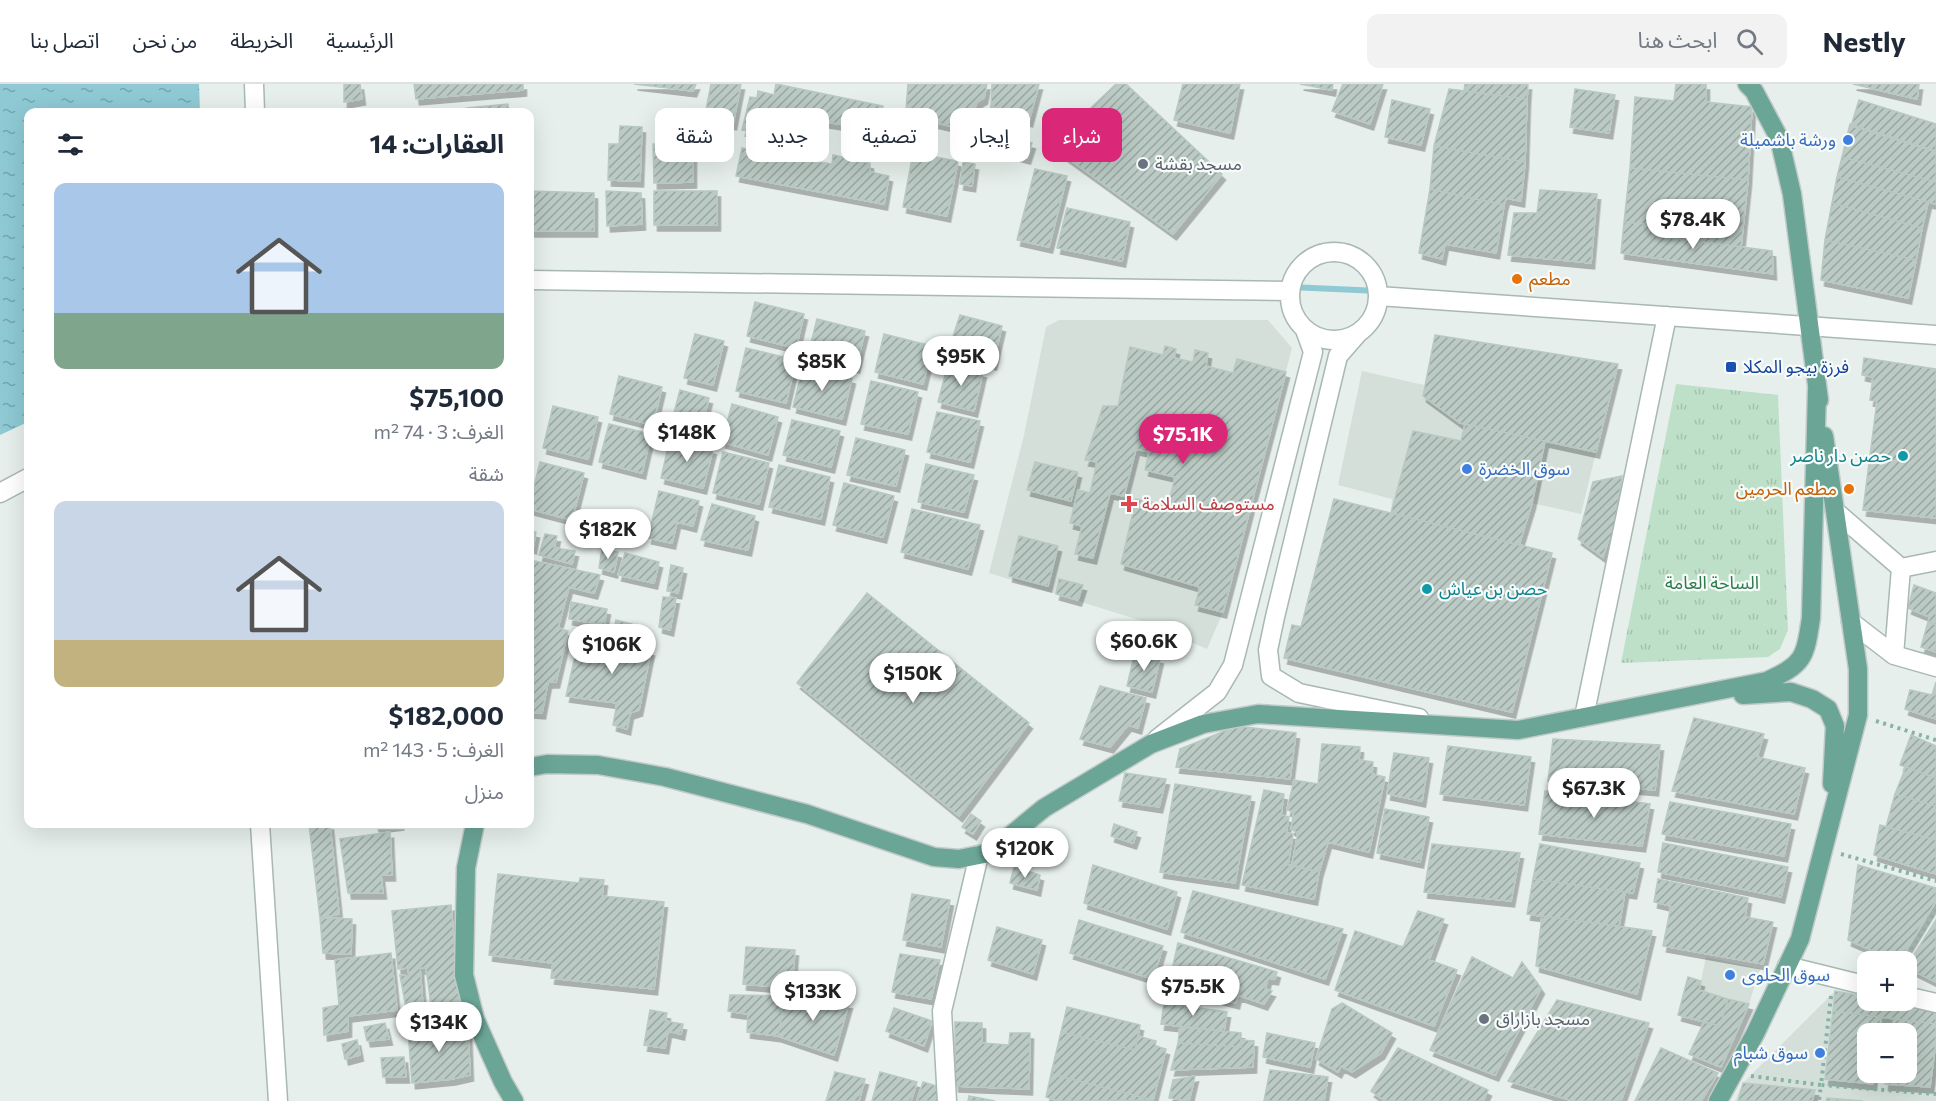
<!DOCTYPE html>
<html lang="ar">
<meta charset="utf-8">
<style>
:root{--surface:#fff;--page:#f2f2f3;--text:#1f2937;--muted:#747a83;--line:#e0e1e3;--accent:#db2777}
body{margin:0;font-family:Commissioner,"Noto Sans Arabic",sans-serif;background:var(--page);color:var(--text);direction:rtl;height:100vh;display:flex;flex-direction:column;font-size:22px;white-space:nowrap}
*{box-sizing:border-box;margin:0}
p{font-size:20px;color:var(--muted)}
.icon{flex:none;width:33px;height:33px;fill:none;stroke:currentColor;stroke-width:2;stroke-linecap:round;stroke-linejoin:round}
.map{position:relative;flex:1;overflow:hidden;direction:ltr}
.panel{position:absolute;left:24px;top:24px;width:510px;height:720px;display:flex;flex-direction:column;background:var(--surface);border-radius:12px;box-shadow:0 6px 24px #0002;direction:rtl}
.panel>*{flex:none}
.banner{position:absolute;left:552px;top:24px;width:570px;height:54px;direction:rtl;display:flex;gap:12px}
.controls{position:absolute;left:1857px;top:867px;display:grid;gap:12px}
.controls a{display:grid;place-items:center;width:60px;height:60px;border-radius:12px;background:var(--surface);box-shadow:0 6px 24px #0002;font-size:30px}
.price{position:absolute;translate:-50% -51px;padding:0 14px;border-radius:21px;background:#fff;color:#222;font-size:20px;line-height:39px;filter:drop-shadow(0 2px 3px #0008)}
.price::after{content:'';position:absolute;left:50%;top:36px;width:18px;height:14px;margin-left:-9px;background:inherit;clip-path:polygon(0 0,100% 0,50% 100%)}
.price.active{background:var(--accent);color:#fff}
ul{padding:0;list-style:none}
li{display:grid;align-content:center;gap:12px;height:318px;padding:0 30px}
li span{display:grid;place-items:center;height:186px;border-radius:12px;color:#555}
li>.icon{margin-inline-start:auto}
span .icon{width:108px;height:108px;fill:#fffc;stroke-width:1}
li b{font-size:26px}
h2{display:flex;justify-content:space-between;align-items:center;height:72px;padding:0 30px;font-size:26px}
.tag{padding:0 21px;border-radius:12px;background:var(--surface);box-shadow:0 6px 24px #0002;font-size:21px;line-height:54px}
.tag.active{background:var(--accent);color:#fff}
header{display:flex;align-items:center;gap:36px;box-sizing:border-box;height:84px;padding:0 30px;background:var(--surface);border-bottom:2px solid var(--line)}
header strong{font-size:28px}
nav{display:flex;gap:33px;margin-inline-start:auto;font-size:21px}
.search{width:420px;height:54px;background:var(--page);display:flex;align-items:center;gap:15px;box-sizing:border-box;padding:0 21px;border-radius:12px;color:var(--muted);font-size:22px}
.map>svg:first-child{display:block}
.built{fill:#d4dfda;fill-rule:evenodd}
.park{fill:url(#park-tufts)}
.water{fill:url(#water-ripples)}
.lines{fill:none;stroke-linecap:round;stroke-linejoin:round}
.stream{stroke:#8ec9d4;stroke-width:6}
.building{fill:url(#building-hatch);stroke:#b8c9c2;stroke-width:1.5;filter:url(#shadow)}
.minor-casing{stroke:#a8b8b2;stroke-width:21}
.major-casing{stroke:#c2cac8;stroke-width:21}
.path{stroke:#86b3a5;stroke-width:4;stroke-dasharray:3 4.5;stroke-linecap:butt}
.minor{stroke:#fff;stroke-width:18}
.major{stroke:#6aa596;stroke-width:18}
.shop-dot{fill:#3f7fe0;stroke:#f7fbf9;stroke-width:2}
.worship-dot{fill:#6b7280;stroke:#f7fbf9;stroke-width:2}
.food-dot{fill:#e8710a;stroke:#f7fbf9;stroke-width:2}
.transit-dot{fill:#1a4fb4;stroke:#f7fbf9;stroke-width:2}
.culture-dot{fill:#0f9aa8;stroke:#f7fbf9;stroke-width:2}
.health-dot{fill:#e0444e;stroke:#f7fbf9;stroke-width:2}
.labels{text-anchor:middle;stroke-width:4.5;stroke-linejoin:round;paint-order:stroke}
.shop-label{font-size:18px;fill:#366cbe;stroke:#f7fbf9;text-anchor:end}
.worship-label{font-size:18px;fill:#5b616d;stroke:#f7fbf9;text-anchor:start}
.food-label{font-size:18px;fill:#c56008;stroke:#f7fbf9;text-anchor:start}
.transit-label{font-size:18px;fill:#164399;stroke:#f7fbf9;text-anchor:start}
.culture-label{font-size:18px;fill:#0d838f;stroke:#f7fbf9;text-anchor:end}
.health-label{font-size:18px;fill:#be3a42;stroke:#f7fbf9;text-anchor:start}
.park-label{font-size:18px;fill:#2d7a4b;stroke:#f7fbf9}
</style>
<header>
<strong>Nestly</strong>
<div class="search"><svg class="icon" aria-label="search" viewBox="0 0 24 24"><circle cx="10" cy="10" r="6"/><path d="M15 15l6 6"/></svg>ابحث هنا</div>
<nav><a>الرئيسية</a><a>الخريطة</a><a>من نحن</a><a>اتصل بنا</a></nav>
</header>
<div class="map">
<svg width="1936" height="1017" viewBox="0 0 1936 1017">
<defs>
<pattern id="park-tufts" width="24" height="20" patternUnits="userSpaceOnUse" patternTransform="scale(1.5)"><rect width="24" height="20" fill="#bfe0c8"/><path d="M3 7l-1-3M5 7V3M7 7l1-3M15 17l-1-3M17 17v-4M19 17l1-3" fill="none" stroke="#a4c1ad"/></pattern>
<pattern id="water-ripples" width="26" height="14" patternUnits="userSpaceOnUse" patternTransform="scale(1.5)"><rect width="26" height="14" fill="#8ec9d4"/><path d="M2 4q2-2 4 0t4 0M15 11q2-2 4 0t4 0" fill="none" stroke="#74a5ad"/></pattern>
<pattern id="building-hatch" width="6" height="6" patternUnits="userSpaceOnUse" patternTransform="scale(1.5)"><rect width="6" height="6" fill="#bbcac4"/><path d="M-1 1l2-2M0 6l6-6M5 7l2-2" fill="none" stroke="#98a6a0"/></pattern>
<filter id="shadow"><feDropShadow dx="3.5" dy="6" stdDeviation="0" flood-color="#0004"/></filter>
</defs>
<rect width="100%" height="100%" fill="#e6efeb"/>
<path class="built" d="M1059,236H1268L1292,264L1223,528L1207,565L1142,537L989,489L1024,351L1046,243Z
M1362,287L1424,301L1423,312L1460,339L1596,368L1581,430L1532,419L1519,461L1391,429L1392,415L1338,401Z
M1706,873L1760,885L1749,920L1699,906Z
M1835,907L1867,913L1868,916L1936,925V1017H1735L1743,999ZM1868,950H1906V988H1868Z"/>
<path class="park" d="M1676,300L1778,311L1788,546L1780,565L1768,573L1621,579Z"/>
<path class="water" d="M0,0H199L200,28H28V338L0,351Z"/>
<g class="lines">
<path class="stream" d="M1290,203L1379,207"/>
</g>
<path class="building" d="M344,0H360L362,15L344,18Z
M414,0H523V6L416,15Z
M634,0H696L693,7Z
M711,0H741L733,40L704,36Z
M776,0L883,22L875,59L852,54V42L779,31L775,63L753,61L756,48L742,46L750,13L757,14L758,7L774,11Z
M908,0H987L984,14L977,18L968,43L958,44L925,36V43L905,39Z
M992,0H1039L1029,37L991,22Z
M1116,0H1126L1222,90L1173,150L1051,62Z
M1183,0H1240L1230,49L1174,36Z
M1300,0H1333L1332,6Z
M1343,0H1383L1370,40L1332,27Z
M1465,0H1528L1527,15L1464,7Z
M1676,0H1706V18L1752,23L1748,96L1630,84L1635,13L1674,17Z
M1853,0H1919L1917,15Z
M1449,5L1527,15L1525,78L1434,62Z
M1575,5L1615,11L1609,49L1570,43Z
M1392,16L1430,25L1421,61L1385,53Z
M1859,16L1936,40V68L1851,42Z
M508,20L509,28H468L467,24Z
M991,22L1003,25L1002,34L1020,38L1018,55L1032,59L1027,74L980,62Z
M448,25V28H426Z
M1850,40L1936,67V98L1842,73Z
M620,42L642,43L640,97L608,96L609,60H619Z
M693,59V98L654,99L653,60Z
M1434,62L1525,78L1521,117L1506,114L1504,121L1430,105Z
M742,64L832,80L833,71L870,79V88L889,92L884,120L736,92Z
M913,69L958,77L947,132L903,123Z
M1842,73L1936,98V120L1837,93Z
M963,78L975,80L972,102L960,100Z
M1630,84L1748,96L1741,163L1656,152L1657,141L1624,138Z
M1035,85L1067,92L1049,163L1017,156Z
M1837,93L1928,118L1922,144L1832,119Z
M1430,105L1504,121L1496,169L1445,160L1442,175L1419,169Z
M1540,106L1597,110L1591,179L1508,171L1514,129H1537Z
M530,107L594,109V147H530Z
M606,107L641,109L642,140L607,142Z
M654,107H717V141H654Z
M1832,119L1922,144L1916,176L1825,156Z
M1067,124L1130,138L1122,177L1057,164Z
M1624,138L1657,141L1656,152L1772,167L1773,190L1621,169Z
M1825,156L1916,176L1908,214L1821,196Z
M755,218L804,230L796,264L747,252Z
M960,231L1002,242L993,280L948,268Z
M817,235L865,247L856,283L808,271Z
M695,250L724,257L713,301L684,294Z
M884,250L932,262L923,300L875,288Z
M1435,251L1618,280L1596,368L1460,339L1423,312Z
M1165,262L1176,265L1174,274L1193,278L1195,266L1208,269L1206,282L1233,289L1237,275L1286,288L1223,528L1195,521L1200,503L1121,480L1136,415L1168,422L1175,393L1145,386L1149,368L1136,365L1124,412L1110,409L1093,474L1075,470L1082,442L1070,439L1078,406L1090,409L1097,378L1085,376L1103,322H1118L1130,263L1163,271Z
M746,264L796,276L786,319L736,307Z
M1864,274L1936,285V434L1863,426L1877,317L1870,316L1873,293L1862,291Z
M948,280L983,288L974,327L938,318Z
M803,282L852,294L842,335L793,323Z
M619,292L662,303L653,341L610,330Z
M871,297L918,308L908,350L861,340Z
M680,306L709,314L699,351L670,344Z
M732,320L778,333L768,371L722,358Z
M553,322L598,333L588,375L543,364Z
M937,328L980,337L970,378L927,368Z
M792,336L840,347L831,383L783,371Z
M609,340L651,350L642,389L599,378Z
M1465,340L1545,357L1532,419L1519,461L1391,429L1413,347L1461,357Z
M670,354L713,365L703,404L661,394Z
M856,354L905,366L896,402L847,391Z
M723,368L769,379L759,420L713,409Z
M540,378L584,389L572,436L530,425V418Z
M1035,378L1078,388L1071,417L1027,406Z
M926,380L974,391L964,428L918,418Z
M779,381L830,393L821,435L769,423Z
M1622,392L1618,419L1621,428L1617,449L1609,454L1603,473L1578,455L1593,398Z
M844,399L894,412L883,453L833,441Z
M659,407L699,417L693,442L677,438L672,459L648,454Z
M1334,415L1552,469L1512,628L1284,574L1292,541L1301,543Z
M712,420L755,432L748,466L701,456Z
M912,425L980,441L968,485L901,468Z
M530,447L536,448L533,464L530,463Z
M545,450L557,452L554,464L575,467L572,480L539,471Z
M1019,452L1058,462L1048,502L1009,492Z
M602,465L618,468L614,488L599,484Z
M625,469L659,478L654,499L618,491Z
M530,476L600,491L594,509L569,503L558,544L568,547L556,598H548L542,629L530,628Z
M671,481L683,484L678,509L667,507Z
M1059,495L1083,501L1078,516L1056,510Z
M1914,501L1936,509V541L1928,538L1930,533L1908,524Z
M867,509L1029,639L959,732L797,599Z
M663,513L676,514L670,546L659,543Z
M571,518L607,525L604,541L569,535Z
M616,536L632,540L629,561L651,566L639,626L630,629L627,645L613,641L617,619L566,612L577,563L610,570Z
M1928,538L1936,541V568L1921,563Z
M1135,568L1160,574L1152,608L1127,602Z
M1936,598V635L1905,625L1910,606L1932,611Z
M1100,602L1146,614L1138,644L1128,641L1110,663L1080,655Z
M1694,634L1764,650L1757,673L1805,684L1794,730L1672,707Z
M1237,642L1296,649L1290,695L1176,683L1180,665Z
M1911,651L1936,662V694L1900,681Z
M1553,655L1660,661L1655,706L1548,697Z
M1322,660L1360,663L1359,676L1373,678L1372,690L1385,693L1369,768L1328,758L1319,788L1292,781L1298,749L1291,745L1294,728L1287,726L1294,696L1318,700Z
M1448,662L1531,673L1524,721L1440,710Z
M1394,669L1429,674L1422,717L1387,710Z
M1906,683L1936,694V722L1895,710Z
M1125,689L1166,695L1159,723L1119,717Z
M1175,700L1251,712L1235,799L1160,788Z
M1264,706L1284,710L1281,731L1289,733L1286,749L1293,750L1288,781L1319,788L1314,815L1242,801Z
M1545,707L1650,720L1642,762L1539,750Z
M1895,710L1936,722V756L1886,743Z
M1670,718L1791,740L1784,772L1662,750Z
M1385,725L1429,733L1420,778L1377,769Z
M971,730L981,737L973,750L962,743Z
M309,740H330L339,830L320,834Z
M375,740H401L376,743Z
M1114,740L1137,748L1133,759L1111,752Z
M1880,741L1936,756V790L1874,771Z
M390,748L392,791H381L383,809H348L340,755Z
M1663,759L1788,783L1781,813L1658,788Z
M1432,760L1520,769L1511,817L1424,808Z
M1540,760L1640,779L1633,809L1533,795Z
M1093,781L1177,808L1167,845L1084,819Z
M1858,781L1936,804V817L1899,878L1848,856Z
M1014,783L1040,791L1037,806L1010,799Z
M498,790L579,799L580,794L604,796L602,812L664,818L654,905L551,894L553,879L489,871Z
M1533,795L1625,808L1619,842L1527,830Z
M1658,795L1748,814L1745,833L1773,838L1763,880L1663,862L1671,822L1654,818Z
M1193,807L1343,845L1325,895L1181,848Z
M912,810L950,816L941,863L903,856Z
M451,821L459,918L431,921L426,884H420L423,922L407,929L400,891L409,892L408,884L398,885L392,827Z
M1418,827L1444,835L1429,876L1457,886L1434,942L1335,906L1355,847L1403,863Z
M1542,832L1652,847L1637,910L1536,882Z
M320,834L352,835L351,870L323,869Z
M1079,836L1163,862L1153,895L1070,869Z
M1936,836V898L1906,883Z
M997,843L1042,856L1033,890L988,876Z
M1178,859L1277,888L1275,895L1268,894L1265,905L1272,907L1264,920L1238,911L1236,919L1178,904L1181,893L1171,890Z
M746,863L795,866L792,904L743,900Z
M391,869L397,926L348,932V947L324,951L323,924L339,921L335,876Z
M900,870L940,876L931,915L892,908Z
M1472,873L1513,894L1522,878L1541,904L1495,991L1430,966Z
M1688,893L1701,897L1699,906L1728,915L1720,942L1678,931Z
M1835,907L1868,913V916H1888L1936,925V940L1833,927Z
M730,911L785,912L778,952L747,948L748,930L728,927Z
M785,912L849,919L834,971L778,952Z
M1728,915L1749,920L1721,983L1689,970L1704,938L1720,942Z
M1557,916L1649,939L1621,1017H1573L1508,997Z
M1164,919L1227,928L1224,947L1161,940Z
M1342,919L1392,949L1381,969L1352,988L1341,982L1338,988L1316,975L1332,925Z
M1067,923L1140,941L1135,966L1061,948Z
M894,924L932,937L924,962L886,947Z
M650,926L667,929L665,937L683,940L681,950L668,947L665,964L644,961Z
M1833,927L1881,933L1879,950H1868V988H1874L1873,1000L1825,995Z
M1894,935L1936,940V957L1930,1003L1885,1000L1886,988H1906V950H1892Z
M955,938L982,939V959L1009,961L1010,949H1030L1029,1005L955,1002Z
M385,939L389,955L367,957L364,943Z
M468,940L470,991L452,995L412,999L408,946Z
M1180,943L1241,949V963L1178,959Z
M1061,948L1135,966L1138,952L1156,957L1155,962L1166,965L1153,1016L1051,990Z
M1267,949L1315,959L1310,983L1263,973Z
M357,956L360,971L345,975L342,960Z
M1241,956L1254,957L1253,983L1171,986L1178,959L1241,963Z
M1398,964L1488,1006L1483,1017H1385L1371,1007Z
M1661,964L1718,989L1701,1017H1635Z
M404,973L406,993H383L381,974Z
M1270,986L1328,993L1324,1017H1264Z
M835,988L865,995L859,1017H826Z
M880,988L917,998L911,1017H872Z
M1051,990L1153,1016L1059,1017L1046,1013Z
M1195,992L1189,1017L1169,1014L1173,996Z
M923,998L943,1004L941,1017H917Z
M1743,999L1815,1006L1812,1017H1738Z
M969,1012L995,1017H968Z
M1827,1014L1863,1017H1826Z"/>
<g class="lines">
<defs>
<path id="minor" d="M254,0L255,28
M1290 212a44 44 0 1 1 88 0a44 44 0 1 1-88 0Z
M530,196L1290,207
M1378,212L1936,251
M1358,249L1338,272L1275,533L1268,566L1271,592L1299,609L1419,634
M0,409L28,394
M1835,427L1901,484L1936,477
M1851,538L1894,571L1936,583
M1894,571L1901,484
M1584,633L1667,232
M1157,655L1217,608L1233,581L1313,268L1305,246
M260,740L278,1017
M1787,882L1868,902
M1906,912L1936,919
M947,1017L942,927L979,771"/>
<path id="major" d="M1747,0L1754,7L1779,54L1792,110L1819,316
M1743,611L1791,608L1812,615L1828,625L1835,642L1832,700
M530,683L547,680L598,681L665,693L807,730L934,773L959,775L989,769L1044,724L1151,660L1203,640L1258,630L1518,646L1767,597C1804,580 1805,574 1811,534L1817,305
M475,740L466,784L464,891L475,935L503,998L514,1017
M1718,1017L1755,950L1800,855L1858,631V585L1824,352"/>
</defs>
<use href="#minor" class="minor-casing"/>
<use href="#major" class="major-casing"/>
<path class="path" d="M1876,637L1936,656
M1841,770L1936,797
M1903,878L1936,826
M1831,912L1821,1001L1936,1010
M1751,992L1821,1001L1819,1017"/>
<use href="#minor" class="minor"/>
<use href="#major" class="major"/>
</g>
<g class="shop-dot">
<circle cx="1848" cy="56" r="6"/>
<circle cx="1467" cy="385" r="6"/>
<circle cx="1730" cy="891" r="6"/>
<circle cx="1820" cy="969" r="6"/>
</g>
<g class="worship-dot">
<circle cx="1143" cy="80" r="6"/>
<circle cx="1484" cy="935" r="6"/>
</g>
<g class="food-dot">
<circle cx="1517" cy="195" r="6"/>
<circle cx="1849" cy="405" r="6"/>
</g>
<rect class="transit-dot" x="1725" y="277" width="12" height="12" rx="3"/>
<g class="culture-dot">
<circle cx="1903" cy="372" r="6"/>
<circle cx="1427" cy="505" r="6"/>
</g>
<path class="health-dot" d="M1126 411h6v6h6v6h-6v6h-6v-6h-6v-6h6z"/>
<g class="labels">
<g class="shop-label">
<text x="1836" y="62">ورشة باشميلة</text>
<text x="1479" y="391" text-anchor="start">سوق الخضرة</text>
<text x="1742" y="897" text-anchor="start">سوق الحلوى</text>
<text x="1808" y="975">سوق شبام</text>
</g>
<g class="worship-label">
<text x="1155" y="86">مسجد بقشة</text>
<text x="1496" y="941">مسجد بازاراق</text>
</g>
<g class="food-label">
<text x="1529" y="201">مطعم</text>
<text x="1837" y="411" text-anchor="end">مطعم الحرمين</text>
</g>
<g class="transit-label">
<text x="1743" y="289">فرزة بيجو المكلا</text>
</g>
<g class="culture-label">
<text x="1891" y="378">حصن دار ناصر</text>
<text x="1439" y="511" text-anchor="start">حصن بن عياش</text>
</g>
<g class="health-label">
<text x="1142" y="426">مستوصف السلامة</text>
</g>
<g class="park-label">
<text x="1712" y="505">الساحة العامة</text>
</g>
</g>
</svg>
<div class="controls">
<a>+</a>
<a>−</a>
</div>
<b class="price" style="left:1693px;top:166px">$78.4K</b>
<b class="price" style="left:961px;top:303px">$95K</b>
<b class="price" style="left:822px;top:308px">$85K</b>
<b class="price" style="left:687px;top:379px">$148K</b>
<b class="price active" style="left:1183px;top:381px">$75.1K</b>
<b class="price" style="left:608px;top:476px">$182K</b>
<b class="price" style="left:1144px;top:588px">$60.6K</b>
<b class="price" style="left:612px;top:591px">$106K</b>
<b class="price" style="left:913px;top:620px">$150K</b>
<b class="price" style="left:1594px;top:735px">$67.3K</b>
<b class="price" style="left:1025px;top:795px">$120K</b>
<b class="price" style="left:1193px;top:933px">$75.5K</b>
<b class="price" style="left:813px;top:938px">$133K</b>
<b class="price" style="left:439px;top:969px">$134K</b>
<div class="banner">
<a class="tag active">شراء</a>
<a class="tag">إيجار</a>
<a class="tag">تصفية</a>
<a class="tag">جديد</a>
<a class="tag">شقة</a>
</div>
<section class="panel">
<h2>العقارات: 14<svg class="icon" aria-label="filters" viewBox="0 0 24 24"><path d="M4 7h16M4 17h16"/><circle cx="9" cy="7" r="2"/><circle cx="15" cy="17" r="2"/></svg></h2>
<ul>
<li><span style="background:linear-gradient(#a9c7e8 70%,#7fa58c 0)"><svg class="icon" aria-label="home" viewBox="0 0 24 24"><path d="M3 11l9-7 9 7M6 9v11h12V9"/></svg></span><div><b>$75,100</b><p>الغرف: 3 · 74 m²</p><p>شقة</p></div></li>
<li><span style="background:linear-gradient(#c9d6e8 75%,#c2b280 0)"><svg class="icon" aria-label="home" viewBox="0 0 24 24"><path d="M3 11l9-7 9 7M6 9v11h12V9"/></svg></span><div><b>$182,000</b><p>الغرف: 5 · 143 m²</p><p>منزل</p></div></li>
</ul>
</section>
</div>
